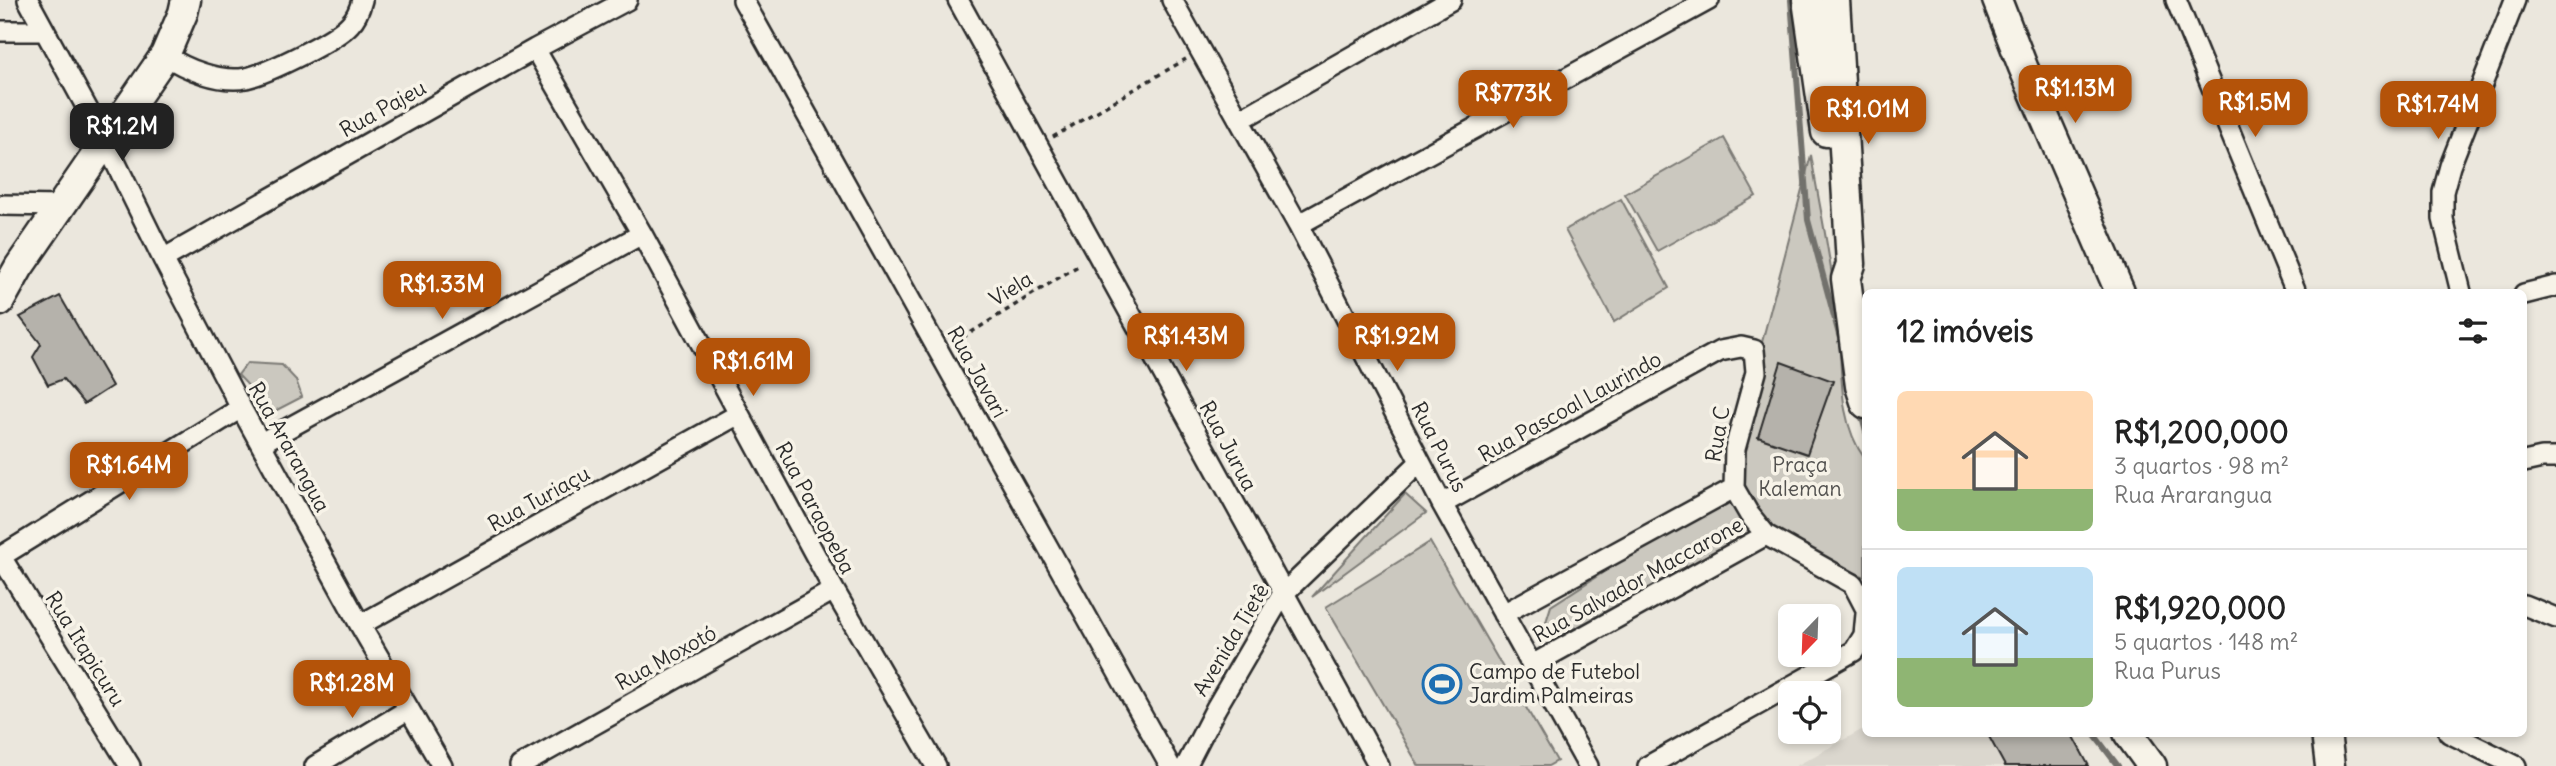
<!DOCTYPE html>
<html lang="pt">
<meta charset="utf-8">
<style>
:root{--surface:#fff;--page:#f6f6f6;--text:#222;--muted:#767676;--line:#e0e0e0;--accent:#b45309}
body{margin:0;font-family:Delius,sans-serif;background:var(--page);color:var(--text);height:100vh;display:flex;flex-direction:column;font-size:26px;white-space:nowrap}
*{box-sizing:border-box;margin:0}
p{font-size:23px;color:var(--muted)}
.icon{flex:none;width:38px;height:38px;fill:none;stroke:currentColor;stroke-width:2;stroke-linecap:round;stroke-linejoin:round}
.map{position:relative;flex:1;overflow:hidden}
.panel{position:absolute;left:1862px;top:289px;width:665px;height:448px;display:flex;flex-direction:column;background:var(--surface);border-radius:10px;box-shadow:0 4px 10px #0003}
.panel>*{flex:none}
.needle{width:46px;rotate:203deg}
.controls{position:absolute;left:1778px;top:604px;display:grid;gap:14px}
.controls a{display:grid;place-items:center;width:63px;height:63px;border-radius:10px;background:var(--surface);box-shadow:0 4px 10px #0003;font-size:35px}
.price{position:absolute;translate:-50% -60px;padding:0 16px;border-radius:14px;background:var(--accent);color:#fff;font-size:23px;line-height:46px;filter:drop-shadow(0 2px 4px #0008)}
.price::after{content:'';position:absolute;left:50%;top:42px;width:21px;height:16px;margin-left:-10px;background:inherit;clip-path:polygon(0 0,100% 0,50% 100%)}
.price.current{background:#222;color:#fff}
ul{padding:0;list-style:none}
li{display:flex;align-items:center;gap:21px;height:175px;padding:0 35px}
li+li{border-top:2px solid var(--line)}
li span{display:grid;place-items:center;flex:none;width:196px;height:140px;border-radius:10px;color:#555}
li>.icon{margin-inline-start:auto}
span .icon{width:84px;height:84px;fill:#fffc;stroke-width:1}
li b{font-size:30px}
h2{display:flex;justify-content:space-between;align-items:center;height:84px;padding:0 35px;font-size:30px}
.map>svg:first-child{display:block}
.built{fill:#dbd7ce}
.park{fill:#cbc8bf;stroke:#7b7a75;stroke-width:2}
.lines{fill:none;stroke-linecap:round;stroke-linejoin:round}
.stream{stroke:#72716c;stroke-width:6}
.building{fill:#b5b2ab;stroke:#2b2b2b;stroke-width:2}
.street-casing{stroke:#2b2b2b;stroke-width:24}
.secondary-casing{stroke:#2b2b2b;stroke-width:33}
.path{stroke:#2b2b2b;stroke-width:3.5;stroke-dasharray:5 5;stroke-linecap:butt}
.street{stroke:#f7f3e8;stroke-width:19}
.secondary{stroke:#f7f3e8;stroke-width:28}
.labels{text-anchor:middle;stroke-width:7;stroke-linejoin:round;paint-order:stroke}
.street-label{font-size:21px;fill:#2b2b2b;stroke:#f7f3e8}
.park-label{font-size:21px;fill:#535250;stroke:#f7f3e8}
.poi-label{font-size:21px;fill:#2b2b2b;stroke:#f7f3e8;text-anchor:start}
</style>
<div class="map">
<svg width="2556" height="766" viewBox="0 0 2556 766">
<rect width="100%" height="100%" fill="#ebe7dd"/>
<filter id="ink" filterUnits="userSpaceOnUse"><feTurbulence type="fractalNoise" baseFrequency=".0143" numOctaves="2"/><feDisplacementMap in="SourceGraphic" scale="14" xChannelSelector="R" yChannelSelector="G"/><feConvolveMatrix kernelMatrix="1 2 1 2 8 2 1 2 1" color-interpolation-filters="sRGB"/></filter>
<g filter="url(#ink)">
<path class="built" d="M1865,728L1866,733L2078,735L2022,766H1796Z"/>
<path class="park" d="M1724,138L1756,196L1657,251L1625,194Z
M1811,155C1820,209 1832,264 1838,319C1843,366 1836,419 1865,459V577L1766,535L1559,636L1546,622L1551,606L1734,488L1739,430Z
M1621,199L1669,288L1614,322L1565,230Z
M247,363L282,365L296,380L302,397L273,412L238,375Z
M1405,494L1426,513L1312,597Z
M1430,542L1557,761L1548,766H1419L1326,607Z"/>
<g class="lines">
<path class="stream" d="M1791,0L1808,220L1841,342
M1860,410L1866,432
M2093,733L2118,766"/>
</g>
<path class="building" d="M60,296L112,386L84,404L63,379L48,385L33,357L41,344L20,317Z
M1781,362L1833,381L1807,454L1758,437Z
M1987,733H2071L2089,766H2005Z"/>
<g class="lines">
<defs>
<path id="street" d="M28,0L106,143L163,259L241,408L360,625L442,766
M743,0L1170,766
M958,0C1099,255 1237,512 1379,766
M1172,0L1298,225L1442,504L1588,766
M2176,0L2296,292
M0,31H45
M535,49L642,234L834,590L936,766
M165,55C185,69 220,83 246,78C268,73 336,40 350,24C356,18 360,8 362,0
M1240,120L1451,0
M0,205L61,206
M1298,225L1709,0
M163,259L535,49L627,0
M2461,292L2443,219V192L2450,166L2515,0
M2524,294L2556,286
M261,443L642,234
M2524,462L2542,458H2556
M1442,504L1720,351L1741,347L1754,350L1756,372L1735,449L1734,488L1749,514L1766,535L1853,584L1866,609
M0,557L241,408
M1,557L130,766
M2524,605L2556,618
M1503,614L1734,488
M360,625L739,414
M1532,665L1766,535
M2449,733L2516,766
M315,766L409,709
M520,766L834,590
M1186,766L1216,708L1282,595L1420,462
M1648,766L1854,651L1864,635L1866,614"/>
<path id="secondary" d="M1807,0L1826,132
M1835,0L1851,264L1846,279L1860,386L1866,404
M1997,0L2023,67L2120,292
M0,301L19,267L165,55L183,13L186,0
M2128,733L2152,766
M2326,733L2330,766"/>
</defs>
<use href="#street" class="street-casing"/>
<use href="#secondary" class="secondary-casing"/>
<path class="path" d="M1053,137L1186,59
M954,343L1081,264"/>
<use href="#street" class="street"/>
<use href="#secondary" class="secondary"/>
</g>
</g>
<defs>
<symbol id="stadium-ring" viewBox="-11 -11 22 22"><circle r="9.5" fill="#f7f3e8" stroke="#1f6fb2" stroke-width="1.5"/><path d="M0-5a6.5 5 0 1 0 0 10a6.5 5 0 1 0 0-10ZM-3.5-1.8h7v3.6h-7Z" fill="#1f6fb2"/></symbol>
</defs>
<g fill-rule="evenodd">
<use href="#stadium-ring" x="1420" y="662" width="44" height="44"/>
</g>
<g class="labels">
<g class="street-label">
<text transform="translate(383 109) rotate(-29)" y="7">Rua Pajeu</text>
<text transform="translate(1011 289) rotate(-32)" y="7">Viela</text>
<text transform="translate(977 372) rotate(61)" y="7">Rua Javari</text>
<text transform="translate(1570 407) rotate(-29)" y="7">Rua Pascoal Laurindo</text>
<text transform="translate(1718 434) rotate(-80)" y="7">Rua C</text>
<text transform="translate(1228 446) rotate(62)" y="7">Rua Jurua</text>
<text transform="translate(289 447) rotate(61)" y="7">Rua Ararangua</text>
<text transform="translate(1439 447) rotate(63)" y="7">Rua Purus</text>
<text transform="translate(539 499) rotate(-29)" y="7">Rua Turiaçu</text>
<text transform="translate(815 508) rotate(62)" y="7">Rua Paraopeba</text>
<text transform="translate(1638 580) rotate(-29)" y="7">Rua Salvador Maccarone</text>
<text transform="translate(1231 640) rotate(-59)" y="7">Avenida Tietê</text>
<text transform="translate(85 649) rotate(58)" y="7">Rua Itapicuru</text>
<text transform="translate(666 658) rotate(-29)" y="7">Rua Moxotó</text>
</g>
<g class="park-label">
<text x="1800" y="472">Praça<tspan x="1800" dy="24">Kaleman</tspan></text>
</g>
<g class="poi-label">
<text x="1469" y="679">Campo de Futebol<tspan x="1469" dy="24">Jardim Palmeiras</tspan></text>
</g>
</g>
</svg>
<div class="controls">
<a><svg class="needle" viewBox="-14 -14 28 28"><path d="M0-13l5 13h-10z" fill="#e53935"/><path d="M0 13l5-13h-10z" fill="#767676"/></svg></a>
<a><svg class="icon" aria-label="locate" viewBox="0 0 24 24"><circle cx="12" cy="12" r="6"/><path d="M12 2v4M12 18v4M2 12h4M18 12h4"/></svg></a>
</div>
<b class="price" style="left:2075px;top:125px">R$1.13M</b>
<b class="price" style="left:1513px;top:130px">R$773K</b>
<b class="price" style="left:2255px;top:139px">R$1.5M</b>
<b class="price" style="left:2438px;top:141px">R$1.74M</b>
<b class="price" style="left:1868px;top:146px">R$1.01M</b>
<b class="price current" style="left:122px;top:163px">R$1.2M</b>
<b class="price" style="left:442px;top:321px">R$1.33M</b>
<b class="price" style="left:1186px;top:373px">R$1.43M</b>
<b class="price" style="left:1397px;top:373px">R$1.92M</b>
<b class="price" style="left:753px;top:398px">R$1.61M</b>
<b class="price" style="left:129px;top:502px">R$1.64M</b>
<b class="price" style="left:352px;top:720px">R$1.28M</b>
<section class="panel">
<h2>12 imóveis<svg class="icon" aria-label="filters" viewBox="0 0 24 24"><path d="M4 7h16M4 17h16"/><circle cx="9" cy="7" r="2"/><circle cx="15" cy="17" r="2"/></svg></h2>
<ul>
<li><span style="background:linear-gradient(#ffd9b3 70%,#8fb573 0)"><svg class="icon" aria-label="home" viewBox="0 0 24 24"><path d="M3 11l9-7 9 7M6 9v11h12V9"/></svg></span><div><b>R$1,200,000</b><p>3 quartos · 98 m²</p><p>Rua Ararangua</p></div></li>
<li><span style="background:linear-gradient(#bfe0f5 65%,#8fb573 0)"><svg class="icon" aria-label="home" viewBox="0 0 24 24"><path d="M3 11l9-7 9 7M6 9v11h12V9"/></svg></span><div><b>R$1,920,000</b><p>5 quartos · 148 m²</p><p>Rua Purus</p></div></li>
</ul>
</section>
</div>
